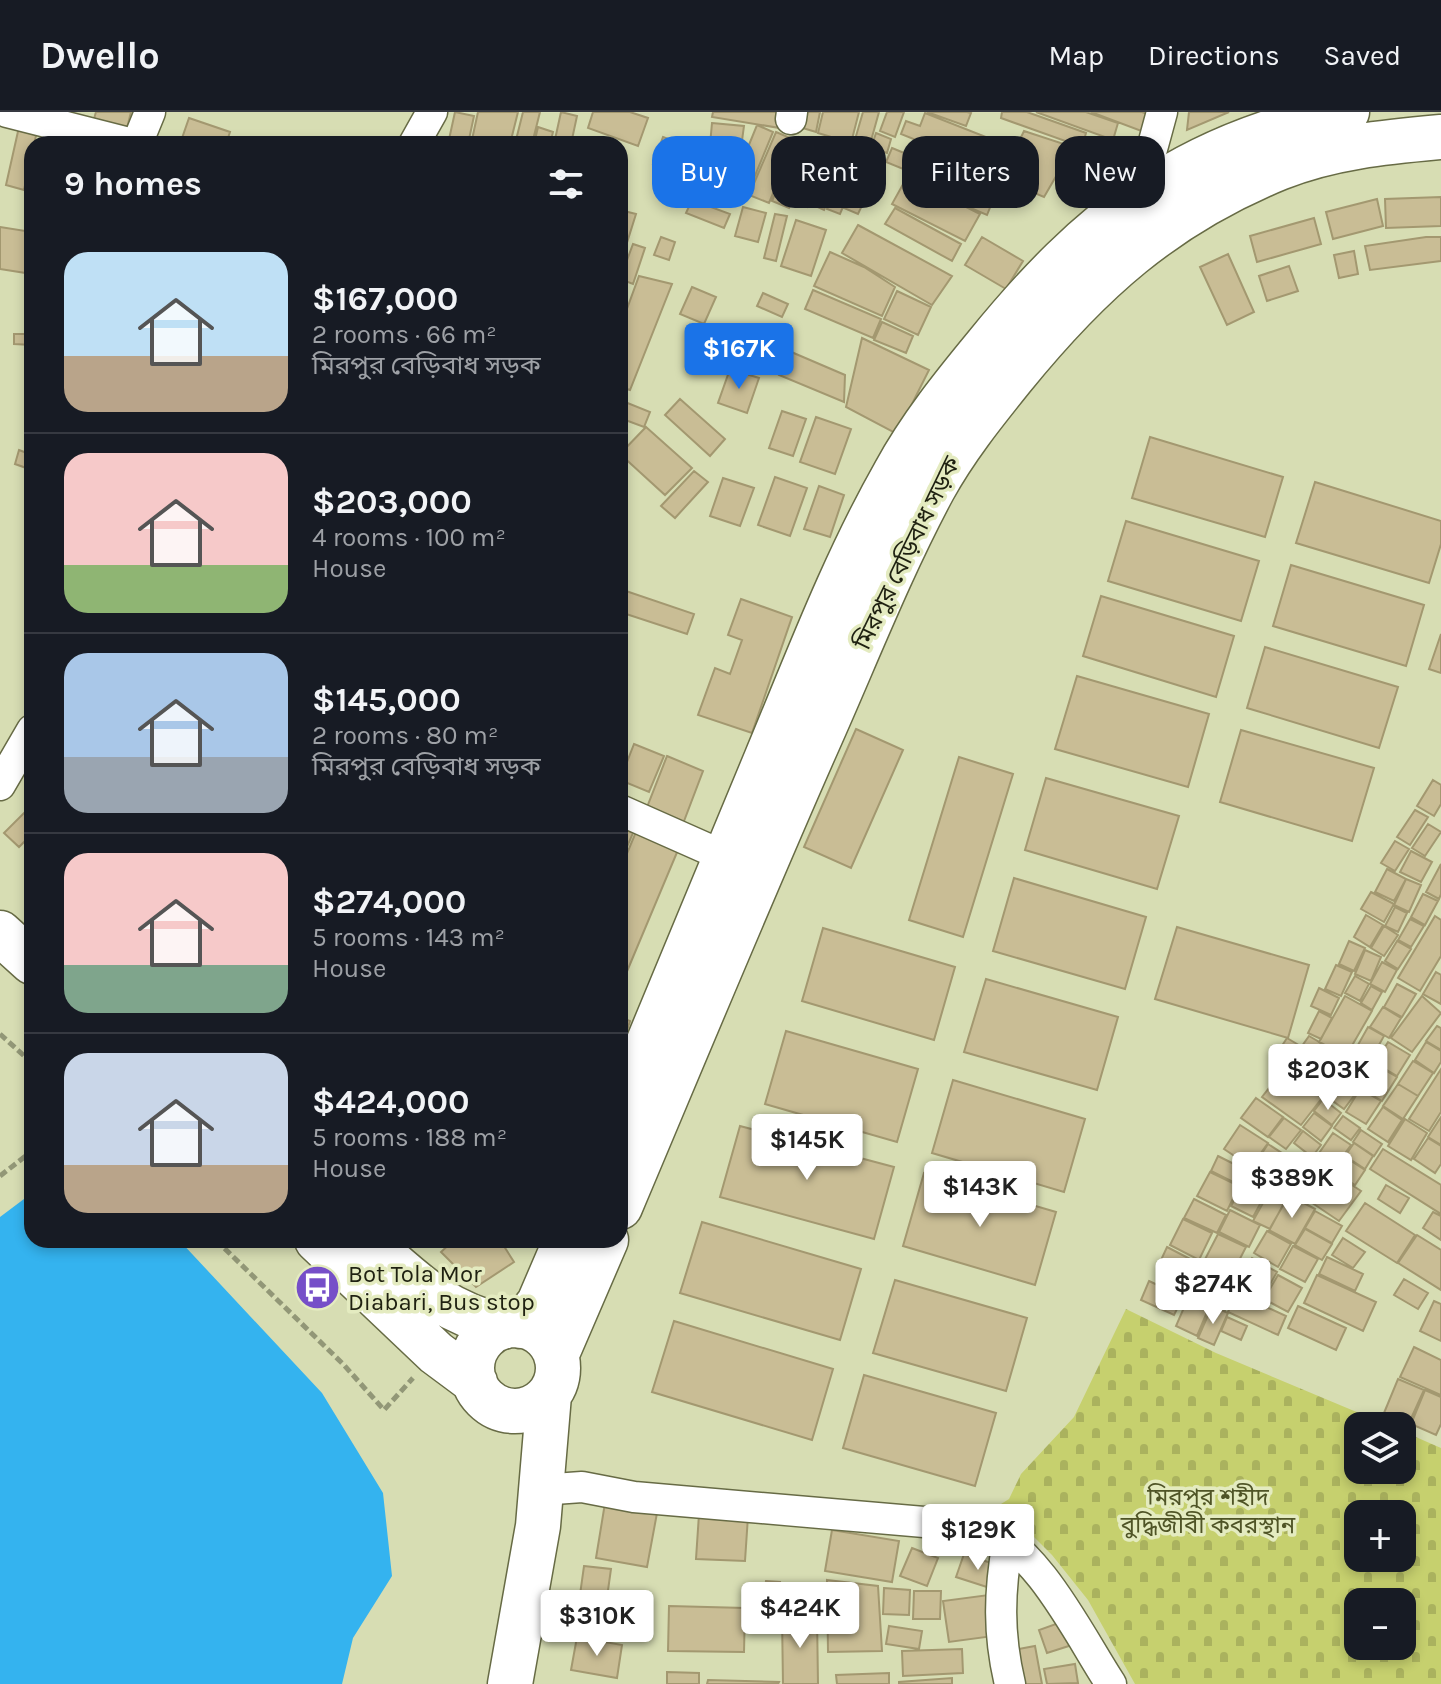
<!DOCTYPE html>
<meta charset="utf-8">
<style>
:root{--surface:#171b24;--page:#242831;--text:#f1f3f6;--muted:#9ea1a6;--line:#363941;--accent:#1a73e8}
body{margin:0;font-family:Karla,"Noto Sans Bengali",sans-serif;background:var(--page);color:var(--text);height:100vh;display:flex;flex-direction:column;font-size:30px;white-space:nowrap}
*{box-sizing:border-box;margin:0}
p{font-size:26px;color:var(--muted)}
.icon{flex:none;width:44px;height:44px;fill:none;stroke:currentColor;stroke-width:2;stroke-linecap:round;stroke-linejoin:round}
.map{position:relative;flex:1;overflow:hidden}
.drawer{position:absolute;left:24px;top:24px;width:604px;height:1112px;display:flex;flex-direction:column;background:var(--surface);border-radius:24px;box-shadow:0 4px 12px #0003}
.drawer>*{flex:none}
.top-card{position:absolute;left:652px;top:24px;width:668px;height:72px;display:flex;gap:16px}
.buttons{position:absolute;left:1344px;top:1300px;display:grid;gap:16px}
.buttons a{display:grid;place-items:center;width:72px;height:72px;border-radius:16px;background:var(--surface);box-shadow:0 4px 12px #0003;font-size:40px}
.price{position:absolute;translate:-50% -68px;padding:0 18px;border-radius:8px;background:#fff;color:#222;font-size:26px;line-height:52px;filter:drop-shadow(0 2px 4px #0008)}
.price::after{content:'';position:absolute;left:50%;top:48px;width:24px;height:18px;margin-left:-12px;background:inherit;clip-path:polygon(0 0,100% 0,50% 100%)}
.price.selected{background:var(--accent);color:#fff}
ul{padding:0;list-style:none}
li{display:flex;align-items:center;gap:24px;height:200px;padding:0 40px}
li+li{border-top:2px solid var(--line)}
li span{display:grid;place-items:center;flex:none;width:224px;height:160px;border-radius:24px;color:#555}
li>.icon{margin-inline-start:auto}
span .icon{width:96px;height:96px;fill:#fffc;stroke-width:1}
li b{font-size:34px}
h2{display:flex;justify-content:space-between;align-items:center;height:96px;padding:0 40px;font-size:34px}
.tag{padding:0 28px;border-radius:24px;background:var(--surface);box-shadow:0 4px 12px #0003;font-size:28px;line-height:72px}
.tag.selected{background:var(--accent);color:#fff}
header{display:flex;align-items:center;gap:48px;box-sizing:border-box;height:112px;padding:0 40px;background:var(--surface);border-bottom:2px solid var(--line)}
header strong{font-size:38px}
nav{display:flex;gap:44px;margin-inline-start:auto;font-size:28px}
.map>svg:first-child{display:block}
.cemetery{fill:url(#cemetery-stones);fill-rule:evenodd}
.water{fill:#34b3ef}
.building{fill:#c9bd95;stroke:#a39870;stroke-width:2}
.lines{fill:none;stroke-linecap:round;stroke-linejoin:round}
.minor-casing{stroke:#676b45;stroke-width:33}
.highway-casing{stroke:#676b45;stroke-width:47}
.path{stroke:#929777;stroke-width:5;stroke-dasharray:8 4;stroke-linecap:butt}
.minor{stroke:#fff;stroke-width:30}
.highway{stroke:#fff;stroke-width:44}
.labels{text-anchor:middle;stroke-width:7;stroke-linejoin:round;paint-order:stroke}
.street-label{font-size:24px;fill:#1f2111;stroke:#e4ebc0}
.poi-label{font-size:24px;fill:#1f2111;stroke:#e4ebc0;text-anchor:start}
.park-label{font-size:24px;fill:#4f5426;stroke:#e4ebc0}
</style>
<header>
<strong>Dwello</strong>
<nav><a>Map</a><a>Directions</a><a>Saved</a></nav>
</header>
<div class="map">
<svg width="1441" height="1572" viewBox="0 0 1441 1572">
<defs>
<pattern id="cemetery-stones" width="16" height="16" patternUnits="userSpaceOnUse" patternTransform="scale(2)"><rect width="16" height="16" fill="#c6d06e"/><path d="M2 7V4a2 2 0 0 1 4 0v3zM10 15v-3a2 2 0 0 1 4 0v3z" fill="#aab25e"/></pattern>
</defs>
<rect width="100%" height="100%" fill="#d7ddb3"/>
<path class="cemetery" d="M1126,1197L1216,1241L1390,1314H1358V1358H1402V1319L1441,1336V1572H1135L1088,1488L1052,1443L1001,1392L1009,1387L1021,1362L1074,1305ZM1358,1402H1402V1446H1358ZM1358,1490H1402V1534H1358Z"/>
<path class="water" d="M32,1081V1128H179L322,1281L383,1381L392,1464L353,1526L342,1572H0V1105Z"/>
<path class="building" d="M96,0H131L126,20L93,10Z
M455,0L474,4L468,32H448Z
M478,0H518L510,32H471Z
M523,0H540L532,32H515Z
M561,0L577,4L571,32H554Z
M593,0H630L648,6L638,34L588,16Z
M713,0H790L792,18L712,5Z
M800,0H820L816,20L796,14Z
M823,0H859L851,31L818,21Z
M863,0H879L869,36L854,31Z
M887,0H904L895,25L880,19Z
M927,0H967L971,1L966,14Z
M1002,0H1027L1086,21L1082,35L1001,6Z
M1036,0H1086L1118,11L1113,28Z
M1091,0H1142L1150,3L1144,20Z
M1189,0H1229L1187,18Z
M925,1L986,25L975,52L901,22L906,9L920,14Z
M21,6L39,10L24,78L6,73Z
M189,6L230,20L226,32H180Z
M712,11L744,14L741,36L710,33Z
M757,13L773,20L747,83L731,77Z
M538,15L553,20L550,32H534Z
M1024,19L1073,35L1044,85L1001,67Z
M776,20L795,28L769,91L749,83Z
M876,21L891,27L887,41L871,36Z
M663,25L709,43L699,70L653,52Z
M799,25L815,32L789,96L772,89Z
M837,29L850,35L824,98L811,92Z
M819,30L832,36L807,95L794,90Z
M854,32L867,38L840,102L827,97Z
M928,34L973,53L968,65L923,47Z
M892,36L977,71L982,89L886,50Z
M859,64L873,70L858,102L844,96Z
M907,65L980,102L965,129L892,92Z
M963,82L991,93L987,103L959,91Z
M1441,85V114L1386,116L1385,87Z
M1377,87L1383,114L1333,127L1326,100Z
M692,88L730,102L724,116L686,101Z
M743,95L766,101L758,130L735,124Z
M895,96L961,132L952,149L885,112Z
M620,98L636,102L620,153Z
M775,102L787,104L776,149L764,146Z
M1314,106L1321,132L1257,150L1250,124Z
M796,108L826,118L811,164L781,154Z
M858,113L952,164L932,193L842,141Z
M0,115L32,120V162L0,157Z
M661,125L675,130L669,148L654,143Z
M982,125L1023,149L1006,177L965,153Z
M1426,125H1441V149L1370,158L1365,134Z
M633,132L645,136L633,172L620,167Z
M1354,139L1358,162L1339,166L1334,143Z
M830,140L864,155L895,175L882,204L814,174Z
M1228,142L1254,200L1227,213L1200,155Z
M1289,154L1298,179L1267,189L1259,164Z
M639,164L672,172L630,278L620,275V216Z
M692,175L716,185L704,212L680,202Z
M813,178L881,207L873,226L805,197Z
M897,179L931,195L918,223L884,207Z
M763,181L788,192L782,205L757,194Z
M882,210L913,224L906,241L874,228Z
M14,222H32V233L14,232Z
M862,226L929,258L897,322L846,295Z
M770,232L786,238L777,261L761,255Z
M789,239L845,263L844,290L779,263Z
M730,257L759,266L747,301L718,291Z
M680,287L725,327L710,344L665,303Z
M620,288L650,300L644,315L620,306Z
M782,299L806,307L793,344L769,336Z
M816,305L851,317L835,362L800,350Z
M646,315L692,356L665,383L620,342Z
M1150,325L1283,365L1265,425L1132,386Z
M19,338L32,343V358L15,352Z
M694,359L708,370L675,406L661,394Z
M775,365L807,376L790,424L758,413Z
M723,366L754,376L740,414L710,404Z
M1315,370L1441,409V432L1429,471L1296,431Z
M819,374L844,383L830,425L804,417Z
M1126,409L1259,449L1241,509L1108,469Z
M1291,453L1424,493L1406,554L1273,514Z
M620,477L694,502L687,522L620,500Z
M1101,484L1234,524L1216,585L1083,544Z
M741,487L792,505L752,621L698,603L715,556L730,562L742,528L728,523Z
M1441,522V561L1429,557Z
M1265,535L1398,575L1379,636L1247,596Z
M1077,564L1209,602L1188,675L1055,637Z
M856,617L903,638L851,756L804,735Z
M1241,618L1374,656L1352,729L1220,690Z
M634,632L664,644L649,680L620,668Z
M667,644L703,659L681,717L644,703Z
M959,645L1013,662L963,825L909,808Z
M1046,666L1179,704L1157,777L1025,738Z
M1433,668L1441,673V692L1434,704L1417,694Z
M27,698L32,702V722L19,735L4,721Z
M1415,698L1428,705L1410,733L1397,725Z
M1428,712L1441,720L1425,744L1412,736Z
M620,715L633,721L620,751Z
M636,720L678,738L620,876V758Z
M1395,729L1409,737L1395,759L1381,751Z
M1411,739L1432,750L1421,770L1400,760Z
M1441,752V782L1439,787L1426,780Z
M1387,757L1406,767L1394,789L1375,780Z
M1014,766L1146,805L1125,877L993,839Z
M1406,767L1421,773L1409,800L1394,793Z
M1371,780L1394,792L1384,810L1361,797Z
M1423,782L1438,789L1425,813L1411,805Z
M1395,795L1407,801L1398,820L1385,814Z
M1366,803L1383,813L1370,835L1354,825Z
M1435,804L1441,808V844L1420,879L1398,866Z
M1410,807L1424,814L1411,835L1398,828Z
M1384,814L1398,823L1384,844L1371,836Z
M1177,815L1309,853L1288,926L1155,887Z
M823,816L955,855L934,928L802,889Z
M1349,829L1365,836L1354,859L1339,852Z
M1397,829L1411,837L1398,857L1385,849Z
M1365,838L1381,845L1371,869L1355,862Z
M1382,850L1397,858L1385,880L1370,872Z
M1336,853L1352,860L1341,884L1325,877Z
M1436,860L1441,863V892L1423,882Z
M1355,864L1369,872L1360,889L1345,881Z
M986,867L1118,905L1097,978L964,940Z
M1397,872L1416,882L1402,905L1384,895Z
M1371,874L1382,880L1372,898L1361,891Z
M1319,876L1339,886L1331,903L1311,894Z
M1345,884L1372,899L1346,944L1319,930Z
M1422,884L1441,901L1412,940L1391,926Z
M1383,895L1401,906L1389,926L1370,915Z
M1319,899L1332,906L1321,927L1308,921Z
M620,905L630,909L620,940Z
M1437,914L1441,916V938L1426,929Z
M1368,915L1384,924L1370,949L1354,940Z
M786,919L918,957L897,1030L765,992Z
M1309,924L1321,931L1314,941L1302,934Z
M1287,926L1312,941L1299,961L1274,946Z
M1388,930L1410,943L1397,964L1375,951Z
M1426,930L1441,939V950L1434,961L1415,948Z
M1323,932L1344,947L1319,980L1298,965Z
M1353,940L1375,953L1361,975L1339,962Z
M1413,949L1433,961L1418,984L1398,972Z
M1376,953L1397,965L1382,989L1362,977Z
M1441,957V1000L1429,1019L1409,1007Z
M1283,958L1322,986L1301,1013L1262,985Z
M1338,962L1359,977L1344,997L1323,982Z
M953,968L1085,1007L1064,1080L932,1041Z
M1398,972L1418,984L1403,1007L1383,994Z
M1360,977L1381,989L1366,1012L1346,1000Z
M1256,986L1283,1005L1268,1025L1241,1006Z
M1323,987L1341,1001L1332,1013L1314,999Z
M1383,995L1402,1008L1388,1030L1368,1017Z
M1314,1001L1332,1014L1321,1029L1303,1015Z
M1343,1004L1360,1016L1351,1028L1334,1016Z
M1441,1005V1033L1428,1025Z
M1284,1006L1301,1018L1286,1037L1269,1025Z
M1405,1007L1427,1021L1411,1048L1388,1034Z
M1240,1013L1268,1031L1251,1055L1224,1037Z
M740,1014L894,1055L874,1127L720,1085Z
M1361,1018L1382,1032L1374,1044L1353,1030Z
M1303,1019L1321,1033L1312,1045L1294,1031Z
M1333,1021L1351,1033L1335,1055L1317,1044Z
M1428,1026L1441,1034V1052L1435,1061L1414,1047Z
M1354,1031L1373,1044L1365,1057L1345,1044Z
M1268,1032L1305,1056L1291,1076L1255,1052Z
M1383,1037L1441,1073V1102L1370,1057Z
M1218,1044L1248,1059L1241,1074L1211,1059Z
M1345,1045L1365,1058L1355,1073L1335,1060Z
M1314,1048L1361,1079L1339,1109L1293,1078Z
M1210,1060L1239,1074L1227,1099L1197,1084Z
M924,1061L1056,1100L1035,1173L903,1134Z
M1244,1071L1265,1083L1253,1105L1231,1094Z
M1273,1073L1289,1082L1270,1117L1253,1109Z
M1386,1073L1409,1086L1400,1101L1378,1087Z
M1289,1083L1315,1097L1295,1132L1269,1118Z
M1194,1087L1226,1103L1217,1121L1184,1106Z
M1365,1091L1415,1123L1397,1151L1346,1119Z
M1230,1098L1260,1113L1249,1135L1219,1120Z
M1315,1099L1342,1114L1332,1131L1305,1116Z
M1433,1100L1441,1104V1128L1423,1116Z
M1183,1107L1212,1121L1199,1148L1170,1133Z
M702,1110L861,1157L840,1228L680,1181Z
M1305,1117L1332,1132L1322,1148L1295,1133Z
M1267,1119L1291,1132L1278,1155L1254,1141Z
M1218,1122L1246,1135L1228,1170L1200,1157Z
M1417,1123L1441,1138V1178L1398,1151Z
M1343,1126L1365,1140L1353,1156L1332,1143Z
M454,1128H500L514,1150L476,1175L441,1140Z
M1293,1134L1318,1147L1305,1170L1280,1157Z
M1167,1135L1196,1150L1190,1162L1161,1148Z
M1327,1145L1363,1162L1355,1179L1319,1162Z
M1252,1146L1277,1160L1263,1185L1238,1172Z
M1168,1155L1191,1165L1194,1158L1235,1175L1225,1198L1161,1171Z
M1278,1163L1302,1176L1288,1200L1264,1187Z
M1317,1163L1376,1190L1363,1219L1304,1191Z
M1404,1167L1428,1181L1418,1197L1394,1183Z
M895,1168L1027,1206L1006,1279L873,1241Z
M1149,1169L1183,1185L1174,1203L1141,1188Z
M1236,1181L1286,1204L1278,1223L1228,1200Z
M1189,1184L1210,1193L1197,1224L1176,1214Z
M1434,1189L1441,1192V1229L1420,1219Z
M1212,1194L1228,1201L1214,1233L1198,1226Z
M1298,1194L1346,1216L1336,1238L1288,1216Z
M1227,1205L1247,1214L1241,1228L1221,1219Z
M674,1209L833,1257L812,1328L652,1280Z
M1414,1235L1441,1248V1283L1400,1265Z
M864,1263L996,1301L975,1374L843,1336Z
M1398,1267L1424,1278L1409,1311L1384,1301Z
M1425,1278L1441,1285V1312L1436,1323L1411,1312Z
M605,1391L657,1401L647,1455L596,1446Z
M699,1402L748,1404L745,1449L696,1447Z
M929,1415L964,1422L961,1438L926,1431Z
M832,1418L899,1429L892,1470L825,1459Z
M912,1436L938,1446L927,1474L900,1464Z
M964,1442L1000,1454L993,1477L956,1465Z
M584,1454L611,1457L603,1514L576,1511Z
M827,1468L878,1474L882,1539L828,1540Z
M766,1469L780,1470L777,1501L763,1500Z
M884,1476L910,1478L909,1503L883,1502Z
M914,1479H941L940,1507H913Z
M996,1482L1001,1523L949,1530L943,1489Z
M669,1494L745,1496L744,1540L668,1539Z
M782,1504H817L818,1572H783Z
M1067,1508L1075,1532L1047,1541L1039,1518Z
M889,1514L922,1519L919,1537L886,1532Z
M577,1525L622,1533L617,1566L571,1558Z
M1035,1534L1042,1572H1013L1007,1539Z
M962,1537L963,1561L903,1564L902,1539Z
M1075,1552L1078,1571L1047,1572L1044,1557Z
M667,1560L699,1561V1572H667Z
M889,1561V1572H837L836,1563Z
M952,1566V1572H899V1570Z
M708,1568L779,1570L778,1572H707Z"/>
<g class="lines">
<defs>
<path id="minor" d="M7,0L133,32
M791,7L792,0
M137,32L150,0
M414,32L432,0
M1140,81L1162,0
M0,673L32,618
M620,698L726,745
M540,1378L582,1375L634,1385L982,1415C1038,1436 1080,1525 1111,1572
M1008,1429C999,1480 998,1522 1010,1572"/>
<path id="highway" d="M0,821L32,850
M620,999C669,881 718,763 767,645C807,549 844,451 895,361C920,315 953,274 986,234C1088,108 1184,32 1347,0
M620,1095C685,941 749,786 817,632C855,547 889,459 933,377C955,337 983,302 1012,266C1090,170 1164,103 1279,56C1331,35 1386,30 1441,25
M317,1128L436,1241L475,1270
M366,1128C416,1171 437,1197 503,1215
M472 1256a43 43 0 1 1 86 0a43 43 0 1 1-86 0Z
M521,1214L539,1191L566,1128
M556,1244L606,1128
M510,1572L538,1414L549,1283"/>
</defs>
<use href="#minor" class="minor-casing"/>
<use href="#highway" class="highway-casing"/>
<path class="path" d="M0,922L32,951
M0,1064L32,1039
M216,1128L344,1253L384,1298L413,1266"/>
<use href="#minor" class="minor"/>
<use href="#highway" class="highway"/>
</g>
<defs>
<symbol id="bus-disc" viewBox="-11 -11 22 22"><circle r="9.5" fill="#764fc8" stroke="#e4ebc0"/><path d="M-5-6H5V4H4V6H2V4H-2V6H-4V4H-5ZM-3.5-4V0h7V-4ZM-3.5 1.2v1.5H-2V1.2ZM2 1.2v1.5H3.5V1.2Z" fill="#fff"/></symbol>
</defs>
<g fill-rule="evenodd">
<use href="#bus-disc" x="292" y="1150" width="51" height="51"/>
</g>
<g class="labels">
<g class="street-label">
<text transform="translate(907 441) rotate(-64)" y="8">মিরপুর বেড়িবাধ সড়ক</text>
</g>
<g class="poi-label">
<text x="348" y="1170">Bot Tola Mor<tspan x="348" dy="28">Diabari, Bus stop</tspan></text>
</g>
<g class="park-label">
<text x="1208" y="1393">মিরপুর শহীদ<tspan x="1208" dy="28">বুদ্ধিজীবী কবরস্থান</tspan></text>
</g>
</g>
</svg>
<div class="buttons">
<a><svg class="icon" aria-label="layers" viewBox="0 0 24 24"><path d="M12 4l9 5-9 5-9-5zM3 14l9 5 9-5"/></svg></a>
<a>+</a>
<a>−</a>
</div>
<b class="price selected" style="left:739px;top:279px">$167K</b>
<b class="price" style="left:1328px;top:1000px">$203K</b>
<b class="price" style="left:807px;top:1070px">$145K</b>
<b class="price" style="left:1292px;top:1108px">$389K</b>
<b class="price" style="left:980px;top:1117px">$143K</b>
<b class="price" style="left:1213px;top:1214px">$274K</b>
<b class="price" style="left:978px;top:1460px">$129K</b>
<b class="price" style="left:800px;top:1538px">$424K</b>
<b class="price" style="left:597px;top:1546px">$310K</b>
<div class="top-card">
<a class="tag selected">Buy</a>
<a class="tag">Rent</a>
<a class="tag">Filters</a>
<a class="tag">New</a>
</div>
<section class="drawer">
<h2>9 homes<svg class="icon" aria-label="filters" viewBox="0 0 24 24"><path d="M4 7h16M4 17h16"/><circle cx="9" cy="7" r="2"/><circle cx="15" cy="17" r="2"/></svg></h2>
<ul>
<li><span style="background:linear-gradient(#bfe0f5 65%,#b9a48a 0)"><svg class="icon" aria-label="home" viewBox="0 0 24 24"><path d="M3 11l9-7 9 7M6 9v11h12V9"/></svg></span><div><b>$167,000</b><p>2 rooms · 66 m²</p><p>মিরপুর বেড়িবাধ সড়ক</p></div></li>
<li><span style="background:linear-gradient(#f6c9c9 70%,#8fb573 0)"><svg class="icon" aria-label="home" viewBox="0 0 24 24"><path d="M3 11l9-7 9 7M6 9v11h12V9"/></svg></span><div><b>$203,000</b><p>4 rooms · 100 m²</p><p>House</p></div></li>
<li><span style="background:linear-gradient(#a9c7e8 65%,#9aa5b1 0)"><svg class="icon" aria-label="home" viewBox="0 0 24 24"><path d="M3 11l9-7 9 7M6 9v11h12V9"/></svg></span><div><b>$145,000</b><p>2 rooms · 80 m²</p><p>মিরপুর বেড়িবাধ সড়ক</p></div></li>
<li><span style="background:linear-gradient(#f6c9c9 70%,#7fa58c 0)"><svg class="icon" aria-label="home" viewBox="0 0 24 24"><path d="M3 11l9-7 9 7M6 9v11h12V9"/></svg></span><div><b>$274,000</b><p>5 rooms · 143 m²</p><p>House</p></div></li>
<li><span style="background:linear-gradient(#c9d6e8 70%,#b9a48a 0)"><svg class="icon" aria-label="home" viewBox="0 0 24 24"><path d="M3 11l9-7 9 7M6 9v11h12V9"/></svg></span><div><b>$424,000</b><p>5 rooms · 188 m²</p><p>House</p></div></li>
</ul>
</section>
</div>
